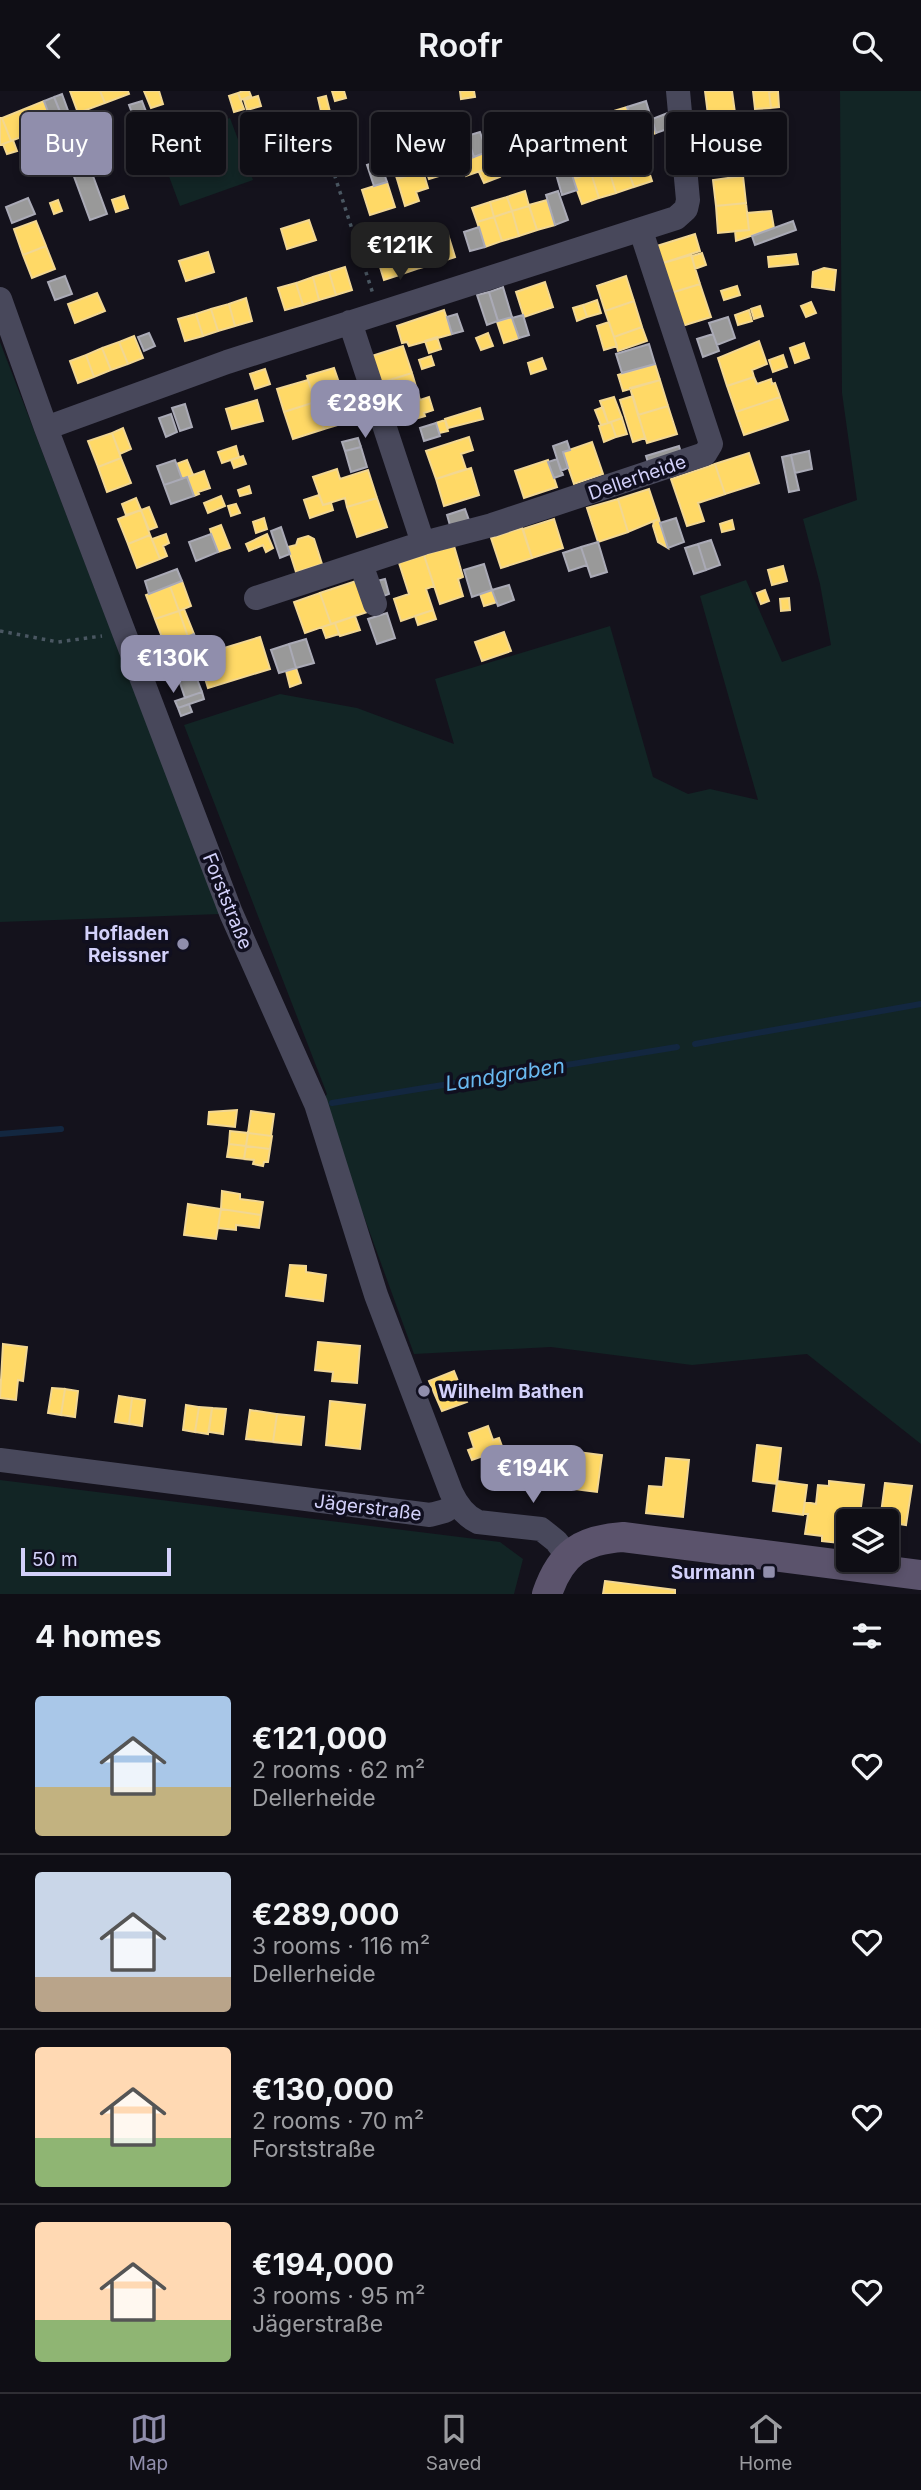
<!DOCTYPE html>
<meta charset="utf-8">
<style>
:root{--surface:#0f0e15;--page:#18171e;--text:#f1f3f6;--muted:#9b9ca0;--line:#2f2e34;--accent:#908eac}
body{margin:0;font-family:Inter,sans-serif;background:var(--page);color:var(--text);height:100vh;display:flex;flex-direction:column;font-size:26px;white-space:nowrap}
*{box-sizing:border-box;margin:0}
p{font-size:23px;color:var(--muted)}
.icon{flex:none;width:38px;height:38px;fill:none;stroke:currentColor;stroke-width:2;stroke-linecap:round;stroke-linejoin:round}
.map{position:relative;height:1503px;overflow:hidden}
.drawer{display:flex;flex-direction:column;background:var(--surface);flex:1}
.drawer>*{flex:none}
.banner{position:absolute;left:21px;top:21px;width:880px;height:63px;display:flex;gap:14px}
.buttons{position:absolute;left:836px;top:1418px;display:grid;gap:14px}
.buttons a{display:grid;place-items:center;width:63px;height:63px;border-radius:7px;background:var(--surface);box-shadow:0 4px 10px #0003,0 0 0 2px var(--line);font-size:35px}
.scale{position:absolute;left:21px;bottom:18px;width:150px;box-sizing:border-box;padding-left:7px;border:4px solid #d3d1fa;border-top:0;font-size:19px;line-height:24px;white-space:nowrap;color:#d3d1fa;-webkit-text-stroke:5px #100f1f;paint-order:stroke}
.price{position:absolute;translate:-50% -60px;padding:0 16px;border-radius:14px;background:var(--accent);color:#fff;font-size:23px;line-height:46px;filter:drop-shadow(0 2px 4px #0008)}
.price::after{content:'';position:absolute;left:50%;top:42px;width:21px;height:16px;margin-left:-10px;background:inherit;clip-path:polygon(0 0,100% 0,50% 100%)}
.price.selected{background:#222;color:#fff}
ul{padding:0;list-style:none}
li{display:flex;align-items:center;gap:21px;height:175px;padding:0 35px}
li+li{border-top:2px solid var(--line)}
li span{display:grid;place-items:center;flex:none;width:196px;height:140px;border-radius:7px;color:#555}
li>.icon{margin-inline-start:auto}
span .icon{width:84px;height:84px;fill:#fffc;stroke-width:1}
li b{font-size:30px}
h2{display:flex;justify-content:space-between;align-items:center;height:84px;padding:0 35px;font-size:30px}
.pill{padding:0 24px;border-radius:7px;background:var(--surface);box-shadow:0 4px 10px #0003,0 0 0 2px var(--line);font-size:24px;line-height:63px}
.pill.selected{background:var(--accent);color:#fff}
header{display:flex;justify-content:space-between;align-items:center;height:91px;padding:0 35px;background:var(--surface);font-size:32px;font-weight:600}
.menu{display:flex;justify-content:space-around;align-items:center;height:98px;border-top:2px solid var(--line);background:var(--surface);font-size:19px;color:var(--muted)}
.menu a{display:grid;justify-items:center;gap:4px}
.menu .selected{color:var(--accent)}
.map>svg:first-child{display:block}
.green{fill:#122525}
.homes{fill:#ffd966;stroke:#f2d792;stroke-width:2}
.industry{fill:#999;stroke:#aaaab6;stroke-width:2}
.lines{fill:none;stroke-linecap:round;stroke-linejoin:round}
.stream{stroke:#132740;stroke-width:6}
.path{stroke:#4a5762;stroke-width:3.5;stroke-dasharray:3.5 5;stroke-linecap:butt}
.minor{stroke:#48485b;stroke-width:24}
.major{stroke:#5b536c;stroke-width:30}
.poi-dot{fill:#908eac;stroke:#100f1f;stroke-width:2.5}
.labels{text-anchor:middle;stroke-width:7;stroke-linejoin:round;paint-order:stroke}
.street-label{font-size:19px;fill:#d3d1fa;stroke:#100f1f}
.poi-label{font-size:19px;font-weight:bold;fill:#d3d1fa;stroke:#100f1f;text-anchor:end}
.water-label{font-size:21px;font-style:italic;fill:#69b9f0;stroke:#100f1f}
</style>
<header><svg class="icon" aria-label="back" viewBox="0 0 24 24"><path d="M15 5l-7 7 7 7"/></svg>Roofr<svg class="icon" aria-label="search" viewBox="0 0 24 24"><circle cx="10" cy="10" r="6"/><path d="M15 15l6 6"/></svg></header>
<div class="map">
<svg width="921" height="1503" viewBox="0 0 921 1503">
<rect width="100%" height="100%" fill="#14121c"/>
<path class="green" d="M840,0H921V1353L807,1263L692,1274L551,1256L414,1263L322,1010L327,1003L184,634L280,603L357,617L454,653L435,588L610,535L653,686L688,703L710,698L758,709L700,505L746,489L782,571L831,554L820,493L803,428L857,409L842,302Z
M230,27L253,89L180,115L157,53Z
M0,251L220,823L0,831Z
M0,1389L500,1451L523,1468L514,1503H0Z"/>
<path class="homes" d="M70,0H100L105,12L78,22Z
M100,0H128L129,3L105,12Z
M144,0H159L163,13L151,17Z
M243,0H249L251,5L241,9L238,2Z
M332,0H344L346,7L335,10Z
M460,0H474L475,6L461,8Z
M705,0H732L735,22L708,24Z
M753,0H769L771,17L755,18Z
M778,0L779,16L771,17L769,1Z
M238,2L244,18L234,21L229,5Z
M258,5L261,15L247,19L244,9Z
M326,5L331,25L317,28L316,21L321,20L318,7Z
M44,10L53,34L11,50L2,27Z
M627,16L630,26L618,30L614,20Z
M614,20L618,30L606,34L603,24Z
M735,22L738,48L710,51L708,24Z
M523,26L527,38L518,41L514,30Z
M0,27H2L11,50L0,54Z
M625,27L627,33L614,38L612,32Z
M652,29L656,42L637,48L633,35Z
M759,31L761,55L744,56L743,48H738L736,33Z
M612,32L620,54L607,58L600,36Z
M627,33L632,50L620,54L614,38Z
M576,37L579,49L559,55L555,43Z
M315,39L318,51L304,55L301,43Z
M592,45L597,61L571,70L566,53Z
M13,49L17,60L7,63L3,53Z
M520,49L526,66L501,74L496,57Z
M641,56L644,65L625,71L623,62Z
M487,61L492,76L466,85L461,70Z
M623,63L625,71L608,76L606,69Z
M418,65L423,80L409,84L404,69Z
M644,65L652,90L634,96L625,71Z
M437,67L442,84L429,88L423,72Z
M605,67L608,76L591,82L588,72Z
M404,69L409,84L397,88L392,73Z
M625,71L634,96L616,102L608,76Z
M588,72L591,82L573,88L570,78Z
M497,75L500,86L484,92L479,81Z
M608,76L616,102L599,107L591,82Z
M423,80L428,97L416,101L419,110L405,115L397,88Z
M591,82L599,107L582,113L573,88Z
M743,85L746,112L716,115L713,89Z
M387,91L395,116L370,124L362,99Z
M525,100L529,115L512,120L507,106Z
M124,105L128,117L116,121L112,109Z
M507,106L512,120L494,126L490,111Z
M58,109L62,120L54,123L50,112Z
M547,109L555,134L537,139L529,114Z
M490,111L494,126L477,131L472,117Z
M746,112L749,139L718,142L716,115Z
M529,115L537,139L519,145L512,120Z
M512,120L519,145L502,150L494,126Z
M771,120L774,137L736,150L735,140L749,139L747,122Z
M494,126L502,150L485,156L477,131Z
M309,129L316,149L287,158L281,138Z
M36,130L46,155L23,164L14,138Z
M404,135L410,152L394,157L388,140Z
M424,137L428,147L412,151L409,142Z
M447,140L455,166L437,172L429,146Z
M695,143L700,160L663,172L657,155Z
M429,146L437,172L420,177L411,152Z
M385,150L388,159L376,163L373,153Z
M411,152L420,177L402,183L394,157Z
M46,155L55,178L32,187L23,164Z
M394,157L402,183L384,189L376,163Z
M208,161L214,181L186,190L179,170Z
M702,162L706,174L695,178L692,165Z
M796,163L798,173L769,176L768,166Z
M691,164L700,193L671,202L663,172Z
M345,176L352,199L336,204L329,181Z
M824,177L836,179L834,199L812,196L813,181Z
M329,181L336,204L319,209L313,186Z
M626,185L634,210L605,220L597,195Z
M313,186L319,209L303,214L296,192Z
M545,191L553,216L524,226L516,201Z
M296,192L303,214L285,219L278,197Z
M700,193L711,226L682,235L671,202Z
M737,195L740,204L724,209L721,200Z
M97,202L105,220L75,232L68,213Z
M246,207L252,230L235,235L229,213Z
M597,209L601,222L587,226L583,214Z
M634,210L642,236L614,246L605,220Z
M811,211L816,222L806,226L801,215Z
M229,213L235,235L218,240L211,218Z
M583,214L587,226L577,230L573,217Z
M760,215L763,225L754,228L751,218Z
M211,218L218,240L203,245L196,223Z
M444,219L452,243L409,255L407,251L402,252L397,235Z
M749,219L752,230L738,234L735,224Z
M196,223L203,245L185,250L178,228Z
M512,226L519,247L504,252L497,231Z
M609,231L617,255L604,259L597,235Z
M642,236L647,250L618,260L614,246Z
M488,242L493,255L481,259L476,247Z
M134,245L143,267L128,273L119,251Z
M437,246L441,258L429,262L425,250Z
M759,250L767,273L752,279L754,286L727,295L718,267Z
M119,251L128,273L111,279L102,257Z
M804,252L809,267L795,272L790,257Z
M403,255L412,282L380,292L372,265Z
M102,257L111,279L94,286L86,264Z
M86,264L94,286L78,292L70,270Z
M783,264L787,276L773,281L769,269Z
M431,265L434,274L422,278L419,269Z
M542,267L546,278L531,283L528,272Z
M655,273L660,289L623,300L618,284Z
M334,277L343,303L315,311L307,285Z
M265,278L270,293L255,298L250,283Z
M412,282L420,309L429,306L433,319L424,322L425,325L394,334L380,292Z
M754,286L757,293L771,288L772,293L775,292L780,306L736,321L727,295Z
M308,289L315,311L284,321L277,298Z
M660,289L668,315L638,324L630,297Z
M343,303L351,330L324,338L315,311Z
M633,305L645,347L633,351L620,309Z
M614,306L622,327L608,332L600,310Z
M780,306L788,329L744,344L736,321Z
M257,309L263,330L232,338L226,318Z
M315,311L324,338L293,348L284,321Z
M668,315L677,343L647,352L638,324Z
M603,316L608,332L601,334L595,319Z
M480,317L483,328L448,337L445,328Z
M622,327L627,343L616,346L611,331Z
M445,329L448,340L439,342L436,332Z
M611,331L616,346L604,351L599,335Z
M123,337L131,358L120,363L112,342Z
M112,342L121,367L98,376L88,350Z
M469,346L473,359L461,363L466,378L436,388L426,360Z
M592,351L603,383L574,393L563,361Z
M236,355L239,366L222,372L218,361Z
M749,362L759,392L725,403L715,373Z
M243,365L246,373L234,377L231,369Z
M121,367L131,392L107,401L98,376Z
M187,369L193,384L182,388L176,373Z
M548,369L557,396L524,407L515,380Z
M715,373L725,403L698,412L704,430L687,435L671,388Z
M471,377L479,404L444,415L436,388Z
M337,378L340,388L368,379L377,407L347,416L345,407L323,414L313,386Z
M204,380L210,397L198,401L199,403L194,405L187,386Z
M249,395L251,402L240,405L238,399Z
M649,398L659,428L628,441L618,408Z
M319,404L323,414L331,412L333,419L310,427L304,409Z
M221,405L225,415L208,422L204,412Z
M136,407L141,419L126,424L122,413Z
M377,407L387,436L357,446L347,416Z
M618,408L628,441L598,451L587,417Z
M236,413L240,422L231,425L228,415Z
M149,416L157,436L149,439L141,419Z
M141,419L150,444L128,453L118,428Z
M264,427L267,438L256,442L253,431Z
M554,428L563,457L532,467L523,438Z
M659,428L660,432L668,457L658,451L653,435L654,430Z
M732,429L734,438L722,441L720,433Z
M221,434L230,457L218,461L210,438Z
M522,437L532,467L501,477L491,447Z
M166,443L169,452L163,455L167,465L160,468L152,448Z
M267,443L273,457L266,461L263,454L249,460L246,453Z
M150,444L160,468L137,477L128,453Z
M308,445L314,448L322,473L296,481L288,456L296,454L298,448Z
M454,455L463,486L458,488L463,505L440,513L424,464Z
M424,464L434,495L426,498L433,519L401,530L394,508L409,503L399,472Z
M783,475L787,490L772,494L768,479Z
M182,490L191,515L179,520L170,495Z
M356,490L367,521L331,533L320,502Z
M170,495L179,520L155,528L146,504Z
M492,499L497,511L484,515L480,503Z
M765,499L769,510L761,513L757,502Z
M320,502L331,533L305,542L294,511Z
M789,507L790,519L781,520L780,508Z
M184,518L194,543L188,546L179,520Z
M433,519L436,528L418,534L415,525Z
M179,520L188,546L165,554L155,528Z
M355,525L360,539L340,545L335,532Z
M335,532L339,543L326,547L322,536Z
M504,541L511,560L482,570L475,551Z
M260,546L270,578L208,597L198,565Z
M296,577L301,592L290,596L286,580Z
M237,1019L235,1036L208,1033L209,1021Z
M251,1020L274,1023L271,1045L248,1042Z
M230,1040L248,1042L246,1055L229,1053Z
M248,1042L272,1045L270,1058L246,1055Z
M229,1053L246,1055L244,1068L227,1066Z
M246,1055L270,1058L268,1071H264L263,1075L253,1073L254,1069L244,1068Z
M222,1100L240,1103V1108L263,1111L261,1124L221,1118Z
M188,1113L221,1118L216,1148L184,1144Z
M221,1118L261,1124L259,1137L236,1134V1139L218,1137Z
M290,1174L306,1175V1181L326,1184L323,1210L286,1205Z
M318,1251L360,1255L357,1292L332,1290L333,1281L315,1279Z
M3,1253L27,1256L23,1290L18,1289L16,1309L0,1307Z
M454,1280L460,1295L435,1304L429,1290Z
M460,1295L467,1311L442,1320L435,1304Z
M52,1297L65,1298L61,1324L48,1322Z
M65,1298L78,1300L75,1326L61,1324Z
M119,1305L132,1307L129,1333L115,1331Z
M132,1307L145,1309L142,1335L129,1333Z
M330,1310L365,1314L360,1358L326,1354Z
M186,1314L199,1316L195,1341L183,1339Z
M199,1316L212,1317L208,1343L195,1341Z
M212,1317L226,1318L223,1343L209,1341Z
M250,1319L277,1323L273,1351L246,1348Z
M277,1323L304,1326L301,1354L273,1351Z
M488,1335L493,1349L499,1347L503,1358L472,1369L468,1359L474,1357L469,1342Z
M757,1354L781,1357L777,1393L753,1390Z
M562,1359L602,1364L597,1401L557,1396Z
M666,1367L689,1369L683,1426L646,1422L649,1395L663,1396Z
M777,1390L807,1394L803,1424L773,1420Z
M829,1390L864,1394L859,1430H849V1453L822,1450V1445L805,1443L808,1423H803L805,1411L816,1413L818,1394L829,1395Z
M885,1392L912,1395L906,1434L880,1430Z
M605,1490L675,1499V1503H603Z"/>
<path class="industry" d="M62,3L70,25L63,28L54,6Z
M54,6L70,46L59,50L44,10Z
M142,10L155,44L142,49L129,14Z
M646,10L649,20L630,26L627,16Z
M649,20L652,29L635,35L632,25Z
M668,22L670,37L656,42L652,28Z
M512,26L520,49L509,52L501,30Z
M501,30L509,52L496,57L488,35Z
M587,30L592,45L579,49L574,34Z
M480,41L487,61L474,66L467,45Z
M467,45L474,66L461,70L454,50Z
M79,47L107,123L90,129L62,53Z
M738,48H743L744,56L726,58V50Z
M777,53L778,63L739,67L738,57Z
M778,63L780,80L740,83L739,67Z
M380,70L387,91L374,95L367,74Z
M570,78L577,99L562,104L556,83Z
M558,100L568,129L555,134L546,104Z
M28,107L35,123L12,132L6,116Z
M793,130L796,139L755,154L752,145Z
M479,136L485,156L470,160L464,141Z
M65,185L72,203L55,209L48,191Z
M503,196L512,226L498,230L489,201Z
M489,201L498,230L487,234L477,204Z
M457,223L463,240L452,243L447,226Z
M523,224L529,244L519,247L512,227Z
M728,226L735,247L717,254L709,232Z
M149,242L155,255L144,260L138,246Z
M713,243L719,260L703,266L697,248Z
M649,253L655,273L622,282L616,263Z
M185,313L192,336L180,340L172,317Z
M171,323L177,341L166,346L159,327Z
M436,332L440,345L424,350L420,337Z
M358,347L361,356L345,360L342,351Z
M567,350L570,359L563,361L568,377L561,380L553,355Z
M679,355L682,365L649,375L646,365Z
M361,356L367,376L351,381L345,360Z
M809,360L812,378L795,382L791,364Z
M791,364L799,399L789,401L782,366Z
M557,368L563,384L554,387L548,371Z
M175,369L182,388L164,394L157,375Z
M187,386L194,405L171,413L164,394Z
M465,418L470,432L451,438L447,424Z
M676,427L684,451L668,457L660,432Z
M281,436L290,463L280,467L271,440Z
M211,443L218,461L196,470L189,451Z
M711,449L720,474L706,479L698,453Z
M598,451L607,481L591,486L581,456Z
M698,453L706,479L694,483L685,457Z
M581,456L587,474L569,480L563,462Z
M484,473L492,499L472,506L464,479Z
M177,478L182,490L149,503L145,490Z
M385,488L389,503L381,506L377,490Z
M509,494L514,509L498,515L492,499Z
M387,522L395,547L377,553L368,528Z
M194,543L199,556L176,565L172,552Z
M306,548L314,572L296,577L289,553Z
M289,553L296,577L279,582L271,559Z
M195,583L202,601L185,607L179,589Z
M202,601L204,608L178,617L175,610Z
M189,613L192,621L181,625L178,617Z"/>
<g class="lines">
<path class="stream" d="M695,953L921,913
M332,1012L677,956
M0,1043L61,1038"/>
<path class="path" d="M348,56L328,64L373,203
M0,540L58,551L102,545"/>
<path class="minor" d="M0,208L46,337L231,822L316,1013L376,1204L451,1401C457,1414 465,1425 478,1431L541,1438L556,1450L567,1464
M350,231L423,452
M46,337L227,271L676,127L686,118L688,109L678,0
M361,473L375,513
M256,507L423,452L492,434L705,363L711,353L641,140
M0,1369L430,1424L445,1420L456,1413"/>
<path class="major" d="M547,1503C561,1462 581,1449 623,1446L921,1484"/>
</g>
<g class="poi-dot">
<circle cx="183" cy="853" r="7"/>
<circle cx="424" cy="1300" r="7"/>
<rect x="762" y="1474" width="14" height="14" rx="3.5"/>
</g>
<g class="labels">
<g class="street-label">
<text transform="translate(637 386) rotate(-19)" y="7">Dellerheide</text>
<text transform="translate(228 810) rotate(68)" y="7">Forststraße</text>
<text transform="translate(368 1416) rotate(7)" y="7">Jägerstraße</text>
</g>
<g class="poi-label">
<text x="169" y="849">Hofladen<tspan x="169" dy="22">Reissner</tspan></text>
<text x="438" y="1307" text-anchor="start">Wilhelm Bathen</text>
<text x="755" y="1488">Surmann</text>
</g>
<g class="water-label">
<text transform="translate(505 984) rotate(-9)" y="7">Landgraben</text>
</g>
</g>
</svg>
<div class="buttons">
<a><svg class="icon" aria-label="layers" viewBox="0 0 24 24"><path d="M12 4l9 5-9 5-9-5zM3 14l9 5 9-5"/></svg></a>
</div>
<div class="scale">50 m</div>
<b class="price selected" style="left:400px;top:191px">€121K</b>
<b class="price" style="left:365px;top:349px">€289K</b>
<b class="price" style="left:173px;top:604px">€130K</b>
<b class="price" style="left:533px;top:1414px">€194K</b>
<div class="banner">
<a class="pill selected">Buy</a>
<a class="pill">Rent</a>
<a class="pill">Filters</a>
<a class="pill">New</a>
<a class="pill">Apartment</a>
<a class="pill">House</a>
</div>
</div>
<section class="drawer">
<h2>4 homes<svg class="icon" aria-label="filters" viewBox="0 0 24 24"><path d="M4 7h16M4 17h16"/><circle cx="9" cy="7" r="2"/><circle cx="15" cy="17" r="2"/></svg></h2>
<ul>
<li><span style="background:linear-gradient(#a9c7e8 65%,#c2b280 0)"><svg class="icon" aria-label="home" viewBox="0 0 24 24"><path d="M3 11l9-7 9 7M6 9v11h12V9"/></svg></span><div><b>€121,000</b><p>2 rooms · 62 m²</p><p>Dellerheide</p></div><svg class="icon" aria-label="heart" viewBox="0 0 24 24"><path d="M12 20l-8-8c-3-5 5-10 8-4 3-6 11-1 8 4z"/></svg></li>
<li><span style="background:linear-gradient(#c9d6e8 75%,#b9a48a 0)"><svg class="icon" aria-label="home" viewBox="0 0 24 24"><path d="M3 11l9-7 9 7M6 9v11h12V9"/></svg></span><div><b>€289,000</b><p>3 rooms · 116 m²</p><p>Dellerheide</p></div><svg class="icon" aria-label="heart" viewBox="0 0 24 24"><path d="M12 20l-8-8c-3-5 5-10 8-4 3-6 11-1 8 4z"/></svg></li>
<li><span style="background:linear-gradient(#ffd9b3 65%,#8fb573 0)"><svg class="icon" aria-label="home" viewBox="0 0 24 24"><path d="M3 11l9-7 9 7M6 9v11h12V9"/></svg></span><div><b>€130,000</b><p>2 rooms · 70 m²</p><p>Forststraße</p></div><svg class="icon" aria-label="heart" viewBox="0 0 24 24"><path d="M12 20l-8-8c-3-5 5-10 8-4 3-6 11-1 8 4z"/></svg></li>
<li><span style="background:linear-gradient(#ffd9b3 70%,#8fb573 0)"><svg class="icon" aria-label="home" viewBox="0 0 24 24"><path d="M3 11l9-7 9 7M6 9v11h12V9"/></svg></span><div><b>€194,000</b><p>3 rooms · 95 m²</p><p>Jägerstraße</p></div><svg class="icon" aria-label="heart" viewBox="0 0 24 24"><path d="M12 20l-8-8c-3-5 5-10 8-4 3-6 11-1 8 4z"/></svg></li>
</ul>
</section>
<nav class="menu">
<a class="selected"><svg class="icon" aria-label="map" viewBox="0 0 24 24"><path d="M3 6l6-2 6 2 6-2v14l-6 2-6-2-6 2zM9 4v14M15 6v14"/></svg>Map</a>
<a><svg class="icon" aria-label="saved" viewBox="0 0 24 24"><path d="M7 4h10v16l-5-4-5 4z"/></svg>Saved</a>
<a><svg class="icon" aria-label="home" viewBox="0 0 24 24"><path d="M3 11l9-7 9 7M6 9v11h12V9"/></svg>Home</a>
</nav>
